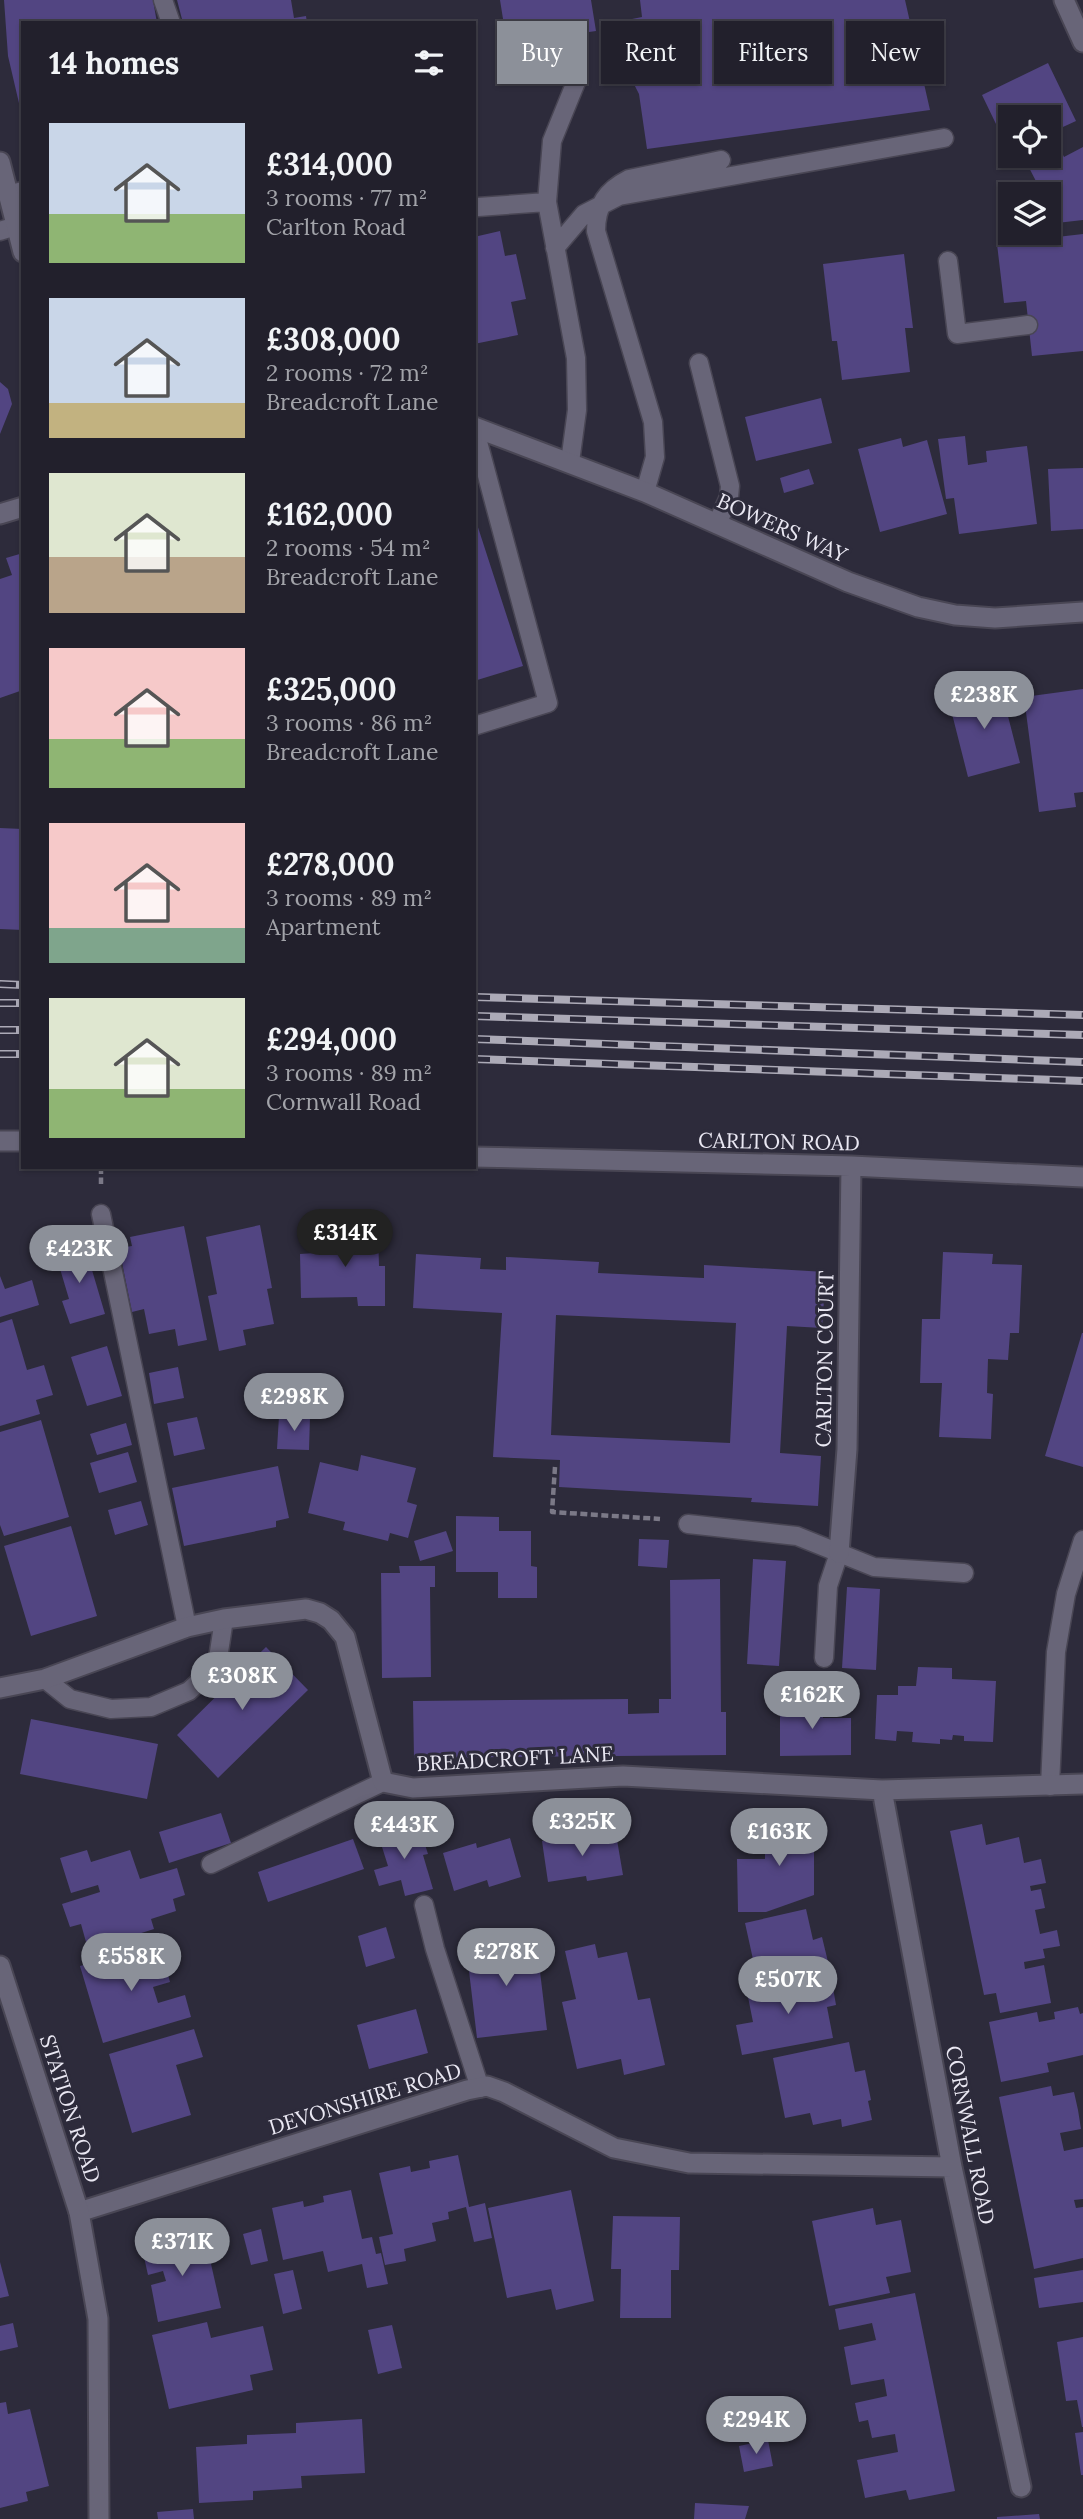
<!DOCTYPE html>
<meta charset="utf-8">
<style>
:root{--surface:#22202c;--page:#2e2d38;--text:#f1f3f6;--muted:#a2a3a9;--line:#3f3e48;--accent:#8c9099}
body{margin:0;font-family:Lora,serif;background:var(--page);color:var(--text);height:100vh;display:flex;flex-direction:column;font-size:26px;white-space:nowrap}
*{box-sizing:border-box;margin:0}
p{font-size:23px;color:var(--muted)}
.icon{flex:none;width:38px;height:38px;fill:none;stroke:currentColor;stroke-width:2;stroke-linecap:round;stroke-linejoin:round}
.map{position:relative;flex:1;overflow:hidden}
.details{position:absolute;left:21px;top:21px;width:455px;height:1148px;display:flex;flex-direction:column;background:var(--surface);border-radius:0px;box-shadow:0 2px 5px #0004,0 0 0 2px var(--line)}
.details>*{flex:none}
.top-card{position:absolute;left:497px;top:21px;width:480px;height:63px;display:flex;gap:14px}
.fabs{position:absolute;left:998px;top:105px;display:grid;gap:14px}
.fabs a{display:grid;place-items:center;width:63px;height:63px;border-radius:0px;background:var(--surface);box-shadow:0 2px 5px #0004,0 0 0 2px var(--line);font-size:35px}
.price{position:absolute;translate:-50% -60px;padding:0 16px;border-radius:24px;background:var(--accent);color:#fff;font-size:23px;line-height:46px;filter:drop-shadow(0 2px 4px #0008)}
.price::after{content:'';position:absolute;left:50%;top:42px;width:21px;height:16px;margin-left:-10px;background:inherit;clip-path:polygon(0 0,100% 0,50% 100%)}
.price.on{background:#222;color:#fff}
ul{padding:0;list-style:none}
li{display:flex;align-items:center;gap:21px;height:175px;padding:0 28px}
li span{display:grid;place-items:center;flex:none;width:196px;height:140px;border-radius:0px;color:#555}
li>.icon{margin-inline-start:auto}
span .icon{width:84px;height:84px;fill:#fffc;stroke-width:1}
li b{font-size:30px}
h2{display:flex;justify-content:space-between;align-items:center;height:84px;padding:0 28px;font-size:30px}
.tag{padding:0 24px;border-radius:0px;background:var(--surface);box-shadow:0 2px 5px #0004,0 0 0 2px var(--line);font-size:24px;line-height:63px}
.tag.on{background:var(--accent);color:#fff}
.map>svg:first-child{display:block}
.building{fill:#524582;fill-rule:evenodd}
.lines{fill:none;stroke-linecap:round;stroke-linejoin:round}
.service-casing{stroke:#494654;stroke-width:21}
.minor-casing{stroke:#494654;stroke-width:23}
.secondary-casing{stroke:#494654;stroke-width:23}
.path{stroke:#7b7987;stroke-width:4.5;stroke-dasharray:7 3.5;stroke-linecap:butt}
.service{stroke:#686578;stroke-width:18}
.minor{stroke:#686578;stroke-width:19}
.secondary{stroke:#686578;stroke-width:19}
.rail-casing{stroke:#acaab7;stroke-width:8}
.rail{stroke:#2d2b3b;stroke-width:5;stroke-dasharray:16;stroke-linecap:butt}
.labels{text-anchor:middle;stroke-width:6;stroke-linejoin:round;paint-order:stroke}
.street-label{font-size:21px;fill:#eae8f3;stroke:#2d2b3b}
</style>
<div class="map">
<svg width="1083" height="2519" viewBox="0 0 1083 2519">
<rect width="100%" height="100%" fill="#2d2b3b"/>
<path class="building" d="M4,0H153L157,23H23L22,116L8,56Z
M177,0H291L294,18L306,16L307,23H183Z
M500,0H591L596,31L507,44Z
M640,0H905L930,110L647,149L639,94L613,43L627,20L642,17Z
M1048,63L1076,121L1052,132L1064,157L1083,147V220L1048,224V194H1010L1008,226L1004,191L1039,187L1023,156H1048V117H1010V153L982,95Z
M500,231L505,256L516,254L526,299L511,302L518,335L474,344V237Z
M1083,234V351L1032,356L1026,301L1004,303L997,244Z
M904,254L913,328H905L910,372L842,380L837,341H832L823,264Z
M0,382L8,389L12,404L0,434Z
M821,398L832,443L756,461L745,417Z
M965,436L968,465L987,462L986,451L1027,446L1037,524L959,534L954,498L946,499L938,439Z
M901,438L903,447L927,440L947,514L880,532L858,449Z
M1083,468V529L1051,531L1048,469Z
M809,469L814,484L784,493L780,478Z
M474,515L523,666L474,681Z
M23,553V697L20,691L0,698V579L12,575L6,558Z
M1000,685L1020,763L968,777L948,698Z
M1083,689V792L1074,793L1076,807L1039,812L1024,697Z
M0,828L23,829V930L0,929Z
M260,1225L272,1288L267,1289L274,1324L243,1330L246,1345L219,1351L208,1296L217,1294L206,1237Z
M184,1226L207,1340L178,1346L175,1329L149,1334L144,1309L132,1312L119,1248L132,1246L130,1237Z
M378,1232L379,1266H385V1306H358L357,1297L301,1298L300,1254L315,1253V1234Z
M84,1243L105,1314L70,1324L62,1301L69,1299L55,1252Z
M943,1252L993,1254L992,1264L1022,1265L1019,1333H1010L1008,1360L988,1359L987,1393L993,1394L991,1439L939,1437L942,1383H920L922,1319H940Z
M416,1254L481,1258L480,1269L506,1270V1257L599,1262L598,1273L704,1278V1265L826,1272L822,1328L787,1326L780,1453L821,1456L818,1506L751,1502L752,1498L559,1487L560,1460L493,1457L502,1313L413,1308ZM556,1315L736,1323L730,1443L551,1435Z
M0,1276L5,1289L32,1280L39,1305L0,1317Z
M12,1319L27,1370L44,1365L53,1395L36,1400L40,1414L0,1426V1323Z
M1082,1333H1083V1467L1045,1456Z
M107,1346L122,1396L87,1406L71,1357Z
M178,1367L184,1398L154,1404L149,1373Z
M279,1416L310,1417L309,1450L277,1449Z
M197,1417L205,1449L174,1456L167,1423Z
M41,1420L69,1517L4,1536L0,1525V1432Z
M126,1423L132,1445L97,1455L90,1434Z
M128,1452L137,1482L99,1493L90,1463Z
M361,1455L416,1468L407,1502L417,1505L408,1538L390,1533L388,1541L343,1530L345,1522L308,1513L320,1462L358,1471Z
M278,1466L289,1518L276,1521V1527L184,1546L172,1488Z
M141,1501L148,1525L115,1535L108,1510Z
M456,1516L499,1517V1531H531V1566L537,1567V1598H498V1572H456Z
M71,1526L97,1616L31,1636L4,1546Z
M446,1531L453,1551L420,1561L414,1541Z
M639,1539L669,1540L667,1568L638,1566Z
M753,1559L786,1561L779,1666L747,1664Z
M399,1566H435V1587H430L431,1677L382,1678L381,1573H400Z
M720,1579L721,1712H726V1755L414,1758L413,1701L628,1699V1714L659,1713V1699H671L670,1580Z
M847,1587L880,1589L876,1670L842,1668Z
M266,1647L308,1690L218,1778L177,1735Z
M918,1667L952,1668V1679L996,1681L993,1742L964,1741V1736L953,1735L952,1740L940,1739V1744L912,1742L913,1732L897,1731L896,1741L875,1739L877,1695H898V1686H916Z
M780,1701H822L823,1718H851V1755L780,1756Z
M31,1719L158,1744L147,1799L20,1774Z
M221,1813L231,1843L169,1863L159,1832Z
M814,1820V1895L766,1912H738L737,1859H765V1821Z
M982,1824L986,1845L1019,1837L1024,1863L1041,1859L1046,1883L1030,1886L1031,1891L1041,1889L1045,1908L1035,1910L1040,1934L1057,1930L1060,1946L1043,1949L1045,1958L1024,1962L1025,1969L1044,1965L1051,2003L1000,2013L996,1993L984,1995L950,1831Z
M420,1829L428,1854L423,1855L433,1889L405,1896L401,1880L379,1886L374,1870L388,1866L377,1831Z
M616,1834L623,1875L587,1881L586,1876L548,1882L542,1841L579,1835L580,1841Z
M510,1838L521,1877L489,1887L487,1880L454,1891L443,1853L476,1843L477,1848Z
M353,1839L364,1869L268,1902L258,1872Z
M87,1850L91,1862L130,1850L140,1879L177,1868L185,1895L173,1899L176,1911L151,1919L154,1929L113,1942L111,1934L86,1942L81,1924L70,1927L62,1904L100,1892L98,1885L71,1893L60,1858Z
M806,1909L813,1940L822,1937L829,1966L758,1982L745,1923Z
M386,1927L395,1958L366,1967L358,1936Z
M536,1938L547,2030L477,2038L466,1946Z
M159,1943L170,1982L153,1987L158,2003L185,1995L191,2017L103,2043L80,1966Z
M595,1944L598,1958L627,1952L638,2000L650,1998L665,2065L624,2075L621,2059L577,2069L562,2002L576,1999L565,1951Z
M831,1976L836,2005L827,2007L833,2038L742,2055L736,2025L753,2022L747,1992Z
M1078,2007L1080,2014L1083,2013V2055L1047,2063L1049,2072L1001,2082L989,2022L1037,2012L1039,2022L1055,2019L1054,2012Z
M416,2009L428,2053L369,2069L357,2025Z
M194,2029L203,2057L176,2065L191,2115L132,2133L109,2054Z
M849,2042L855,2072L865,2070L871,2100L868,2101L872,2120L842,2127L841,2119L813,2125L810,2113L785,2118L773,2058Z
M1051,2086L1053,2096L1074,2092L1078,2110L1081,2129L1060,2133L1064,2151L1083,2147V2199L1074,2200L1076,2208L1083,2207V2258L1034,2269L999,2097Z
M458,2155L469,2207L485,2203L492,2238L474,2242L466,2207L448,2212L449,2219L432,2223L436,2241L404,2249L406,2261L385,2265L379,2237L393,2234L379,2173L410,2166L411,2172L430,2168L429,2161Z
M351,2190L362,2239L372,2237L376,2254L381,2253L388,2284L367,2288L362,2264L328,2272L323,2251L283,2260L272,2208L303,2201L304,2207L313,2205L324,2202L323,2196Z
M571,2190L594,2301L556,2310L551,2289L507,2298L488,2208Z
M873,2208L876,2225L901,2220L911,2272L886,2277L890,2293L829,2306L812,2221Z
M613,2216L680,2217L679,2270H671V2318H620L621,2269H611Z
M261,2229L268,2261L251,2265L243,2234Z
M204,2233L221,2308L158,2322L151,2285L166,2281L163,2271L148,2275L142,2248Z
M0,2262L9,2296L0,2298Z
M293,2270L302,2309L283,2314L274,2274Z
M1083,2270V2302L1039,2308L1034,2278Z
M915,2293L955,2491L909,2500L906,2490L865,2498L857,2460L898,2452L895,2434L872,2438L868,2420L859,2422L855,2403L887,2396L884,2379L851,2385L844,2347L876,2340L872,2323L839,2330L835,2309Z
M207,2322L211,2338L263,2326L273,2370L250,2375L253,2390L169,2409L152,2335Z
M13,2323L18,2347L0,2351V2326Z
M392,2325L402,2368L378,2374L368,2330Z
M1083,2337V2427H1082L1077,2400L1066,2401L1057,2342Z
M6,2402L8,2414L30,2409L49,2486L26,2492L28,2501L0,2508V2403Z
M362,2419L365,2473L301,2476L302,2488L253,2491V2500L199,2503L196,2447L247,2444V2435L296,2433V2423Z
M1083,2432V2475H1081L1075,2433Z
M768,2440L773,2466L744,2472L739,2446Z
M695,2503L749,2506L745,2519H694Z
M193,2509L194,2519H158L157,2512Z
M1039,2514L1040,2519H997V2517Z"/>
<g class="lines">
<defs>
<path id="service" d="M163,0L171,23
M8,195L23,191
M478,207L547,202
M0,231L16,226
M555,248L584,214L619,196L944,138
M948,261L957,334L1028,325
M699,363L730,486L729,497L717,524
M474,427L548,703L474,726
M570,462L577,410L576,358L547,202L552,141L578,77
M645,492L655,457L653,422L596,231C596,205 607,190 629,179L721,160
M101,1214L187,1627
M688,1524L797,1536L874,1567L964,1573
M824,1658L828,1586L839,1553
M45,1679L70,1699L111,1709L151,1707L189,1691L217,1665L224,1619
M1050,1786L1056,1652L1066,1594L1083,1540
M211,1864L383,1782
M424,1905L435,1949L480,2088"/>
<path id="minor" d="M1064,0L1083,42
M0,162L23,252
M474,427L645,492L848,582L918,607L955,615L995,618L1083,612
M0,514L23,507
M0,1141H23
M474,1157L851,1166L1083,1177
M839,1553L847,1449L851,1166
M0,1688L45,1679L187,1627L224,1619L306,1609L320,1613L331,1620L345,1637L383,1782L413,1788L623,1776L882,1790L1083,1784
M882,1790L952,2167L1021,2487
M79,2212L467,2090L487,2086L504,2092L614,2148L689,2163L952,2167"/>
<path id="secondary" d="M0,1966L79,2212L98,2319L99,2519"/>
</defs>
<use href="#service" class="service-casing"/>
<use href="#minor" class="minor-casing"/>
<use href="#secondary" class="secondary-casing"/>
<path class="path" d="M101,1167V1184
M555,1467L552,1512L660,1519"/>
<use href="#service" class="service"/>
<use href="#minor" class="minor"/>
<use href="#secondary" class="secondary"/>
<defs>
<path id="rail" d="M0,984L23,985
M474,997L1083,1015
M0,1003H23
M474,1016L1083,1035
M0,1030H23
M474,1039L1083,1062
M0,1054H23
M474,1059L1083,1081"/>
</defs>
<use href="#rail" class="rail-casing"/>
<use href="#rail" class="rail"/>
</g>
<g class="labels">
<g class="street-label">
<text transform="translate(782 528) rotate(24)" y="7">BOWERS WAY</text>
<text transform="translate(779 1142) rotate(1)" y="7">CARLTON ROAD</text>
<text transform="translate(825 1359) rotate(-89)" y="7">CARLTON COURT</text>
<text transform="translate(515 1759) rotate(-3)" y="7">BREADCROFT LANE</text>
<text transform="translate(365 2099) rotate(-17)" y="7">DEVONSHIRE ROAD</text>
<text transform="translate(70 2109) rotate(72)" y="7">STATION ROAD</text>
<text transform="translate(970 2135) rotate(79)" y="7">CORNWALL ROAD</text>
</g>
</g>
</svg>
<div class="fabs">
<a><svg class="icon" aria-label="locate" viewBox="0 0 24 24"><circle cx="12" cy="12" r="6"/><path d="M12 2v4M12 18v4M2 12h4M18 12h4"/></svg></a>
<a><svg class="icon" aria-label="layers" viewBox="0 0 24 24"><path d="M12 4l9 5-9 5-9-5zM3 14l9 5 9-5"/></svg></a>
</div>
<b class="price" style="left:984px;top:731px">£238K</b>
<b class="price on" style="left:345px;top:1269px">£314K</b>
<b class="price" style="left:79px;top:1285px">£423K</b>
<b class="price" style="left:294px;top:1433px">£298K</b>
<b class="price" style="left:242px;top:1712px">£308K</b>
<b class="price" style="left:812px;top:1731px">£162K</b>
<b class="price" style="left:582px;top:1858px">£325K</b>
<b class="price" style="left:404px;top:1861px">£443K</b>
<b class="price" style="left:779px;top:1868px">£163K</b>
<b class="price" style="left:506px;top:1988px">£278K</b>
<b class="price" style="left:131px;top:1993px">£558K</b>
<b class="price" style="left:788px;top:2016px">£507K</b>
<b class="price" style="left:182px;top:2278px">£371K</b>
<b class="price" style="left:756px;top:2456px">£294K</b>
<div class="top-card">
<a class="tag on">Buy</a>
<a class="tag">Rent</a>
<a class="tag">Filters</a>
<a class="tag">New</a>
</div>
<section class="details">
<h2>14 homes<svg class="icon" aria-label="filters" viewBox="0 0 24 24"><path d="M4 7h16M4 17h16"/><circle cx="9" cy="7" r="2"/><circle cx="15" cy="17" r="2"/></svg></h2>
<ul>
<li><span style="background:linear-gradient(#c9d6e8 65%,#8fb573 0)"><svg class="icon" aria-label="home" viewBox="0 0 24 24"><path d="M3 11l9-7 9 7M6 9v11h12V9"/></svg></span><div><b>£314,000</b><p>3 rooms · 77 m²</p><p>Carlton Road</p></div></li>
<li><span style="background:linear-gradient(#c9d6e8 75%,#c2b280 0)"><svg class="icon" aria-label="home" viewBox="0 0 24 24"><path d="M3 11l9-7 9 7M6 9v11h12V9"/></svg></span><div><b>£308,000</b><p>2 rooms · 72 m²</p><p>Breadcroft Lane</p></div></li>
<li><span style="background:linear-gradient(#dfe7d0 60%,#b9a48a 0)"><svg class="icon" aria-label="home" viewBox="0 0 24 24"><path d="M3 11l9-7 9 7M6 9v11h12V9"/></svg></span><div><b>£162,000</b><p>2 rooms · 54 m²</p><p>Breadcroft Lane</p></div></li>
<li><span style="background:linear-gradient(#f6c9c9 65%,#8fb573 0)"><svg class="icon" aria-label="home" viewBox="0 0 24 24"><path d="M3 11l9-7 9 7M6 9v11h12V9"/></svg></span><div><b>£325,000</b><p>3 rooms · 86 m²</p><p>Breadcroft Lane</p></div></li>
<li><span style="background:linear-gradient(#f6c9c9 75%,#7fa58c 0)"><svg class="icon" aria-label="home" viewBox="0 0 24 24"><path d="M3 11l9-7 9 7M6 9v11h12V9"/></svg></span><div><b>£278,000</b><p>3 rooms · 89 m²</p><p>Apartment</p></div></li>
<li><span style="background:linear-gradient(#dfe7d0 65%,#8fb573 0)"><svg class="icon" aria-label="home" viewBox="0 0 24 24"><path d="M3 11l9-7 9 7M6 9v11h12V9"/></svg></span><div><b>£294,000</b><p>3 rooms · 89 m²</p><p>Cornwall Road</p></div></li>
</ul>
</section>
</div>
